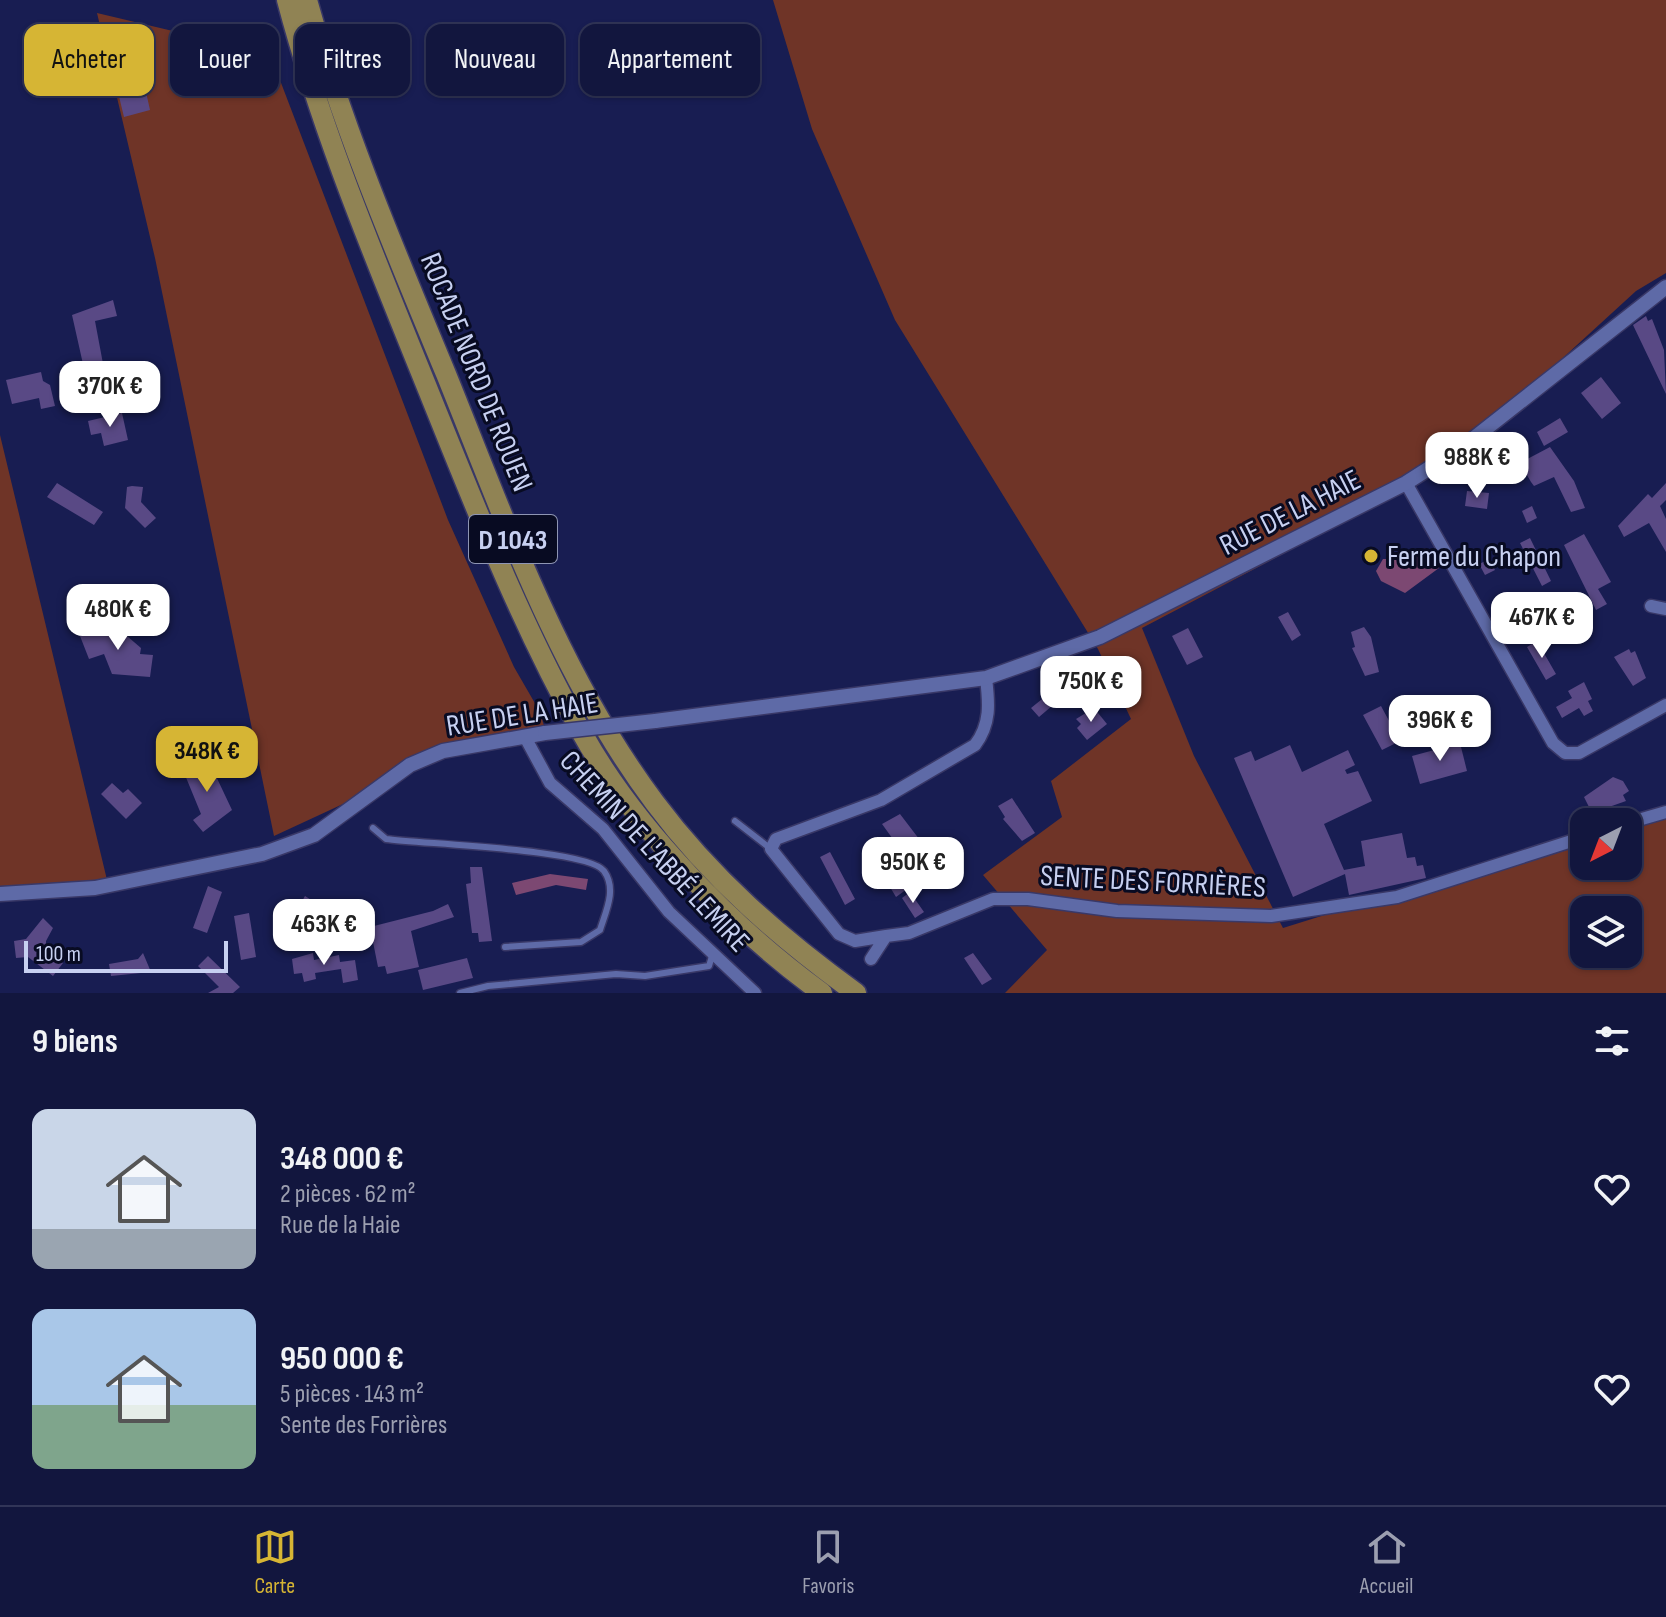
<!DOCTYPE html>
<html lang="fr">
<meta charset="utf-8">
<style>
:root{--surface:#12163e;--page:#1b1f45;--text:#f1f3f6;--muted:#9c9fb0;--line:#313558;--accent:#d6b534}
body{margin:0;font-family:"Sofia Sans Condensed",sans-serif;background:var(--page);color:var(--text);height:100vh;display:flex;flex-direction:column;font-size:30px;white-space:nowrap}
*{box-sizing:border-box;margin:0}
p{font-size:26px;color:var(--muted)}
.icon{flex:none;width:44px;height:44px;fill:none;stroke:currentColor;stroke-width:2;stroke-linecap:round;stroke-linejoin:round}
.map{position:relative;height:993px;overflow:hidden}
.sheet{display:flex;flex-direction:column;background:var(--surface);flex:1}
.sheet>*{flex:none}
.top-card{position:absolute;left:24px;top:24px;width:800px;height:72px;display:flex;gap:16px}
.needle{width:52px;rotate:222deg}
.buttons{position:absolute;left:1570px;top:808px;display:grid;gap:16px}
.buttons a{display:grid;place-items:center;width:72px;height:72px;border-radius:16px;background:var(--surface);box-shadow:0 2px 6px #0004,0 0 0 2px var(--line);font-size:40px}
.scale{position:absolute;left:24px;bottom:20px;width:204px;box-sizing:border-box;padding-left:8px;border:4px solid #c7d0f1;border-top:0;font-size:22px;line-height:28px;white-space:nowrap;color:#c7d0f1;-webkit-text-stroke:6px #080b22;paint-order:stroke}
.price{position:absolute;translate:-50% -68px;padding:0 18px;border-radius:16px;background:#fff;color:#222;font-size:26px;line-height:52px;filter:drop-shadow(0 2px 4px #0008)}
.price::after{content:'';position:absolute;left:50%;top:48px;width:24px;height:18px;margin-left:-12px;background:inherit;clip-path:polygon(0 0,100% 0,50% 100%)}
.price.current{background:var(--accent);color:#111}
ul{padding:0;list-style:none}
li{display:flex;align-items:center;gap:24px;height:200px;padding:0 32px}
li span{display:grid;place-items:center;flex:none;width:224px;height:160px;border-radius:16px;color:#555}
li>.icon{margin-inline-start:auto}
span .icon{width:96px;height:96px;fill:#fffc;stroke-width:1}
li b{font-size:34px}
h2{display:flex;justify-content:space-between;align-items:center;height:96px;padding:0 32px;font-size:34px}
.chip{padding:0 28px;border-radius:16px;background:var(--surface);box-shadow:0 2px 6px #0004,0 0 0 2px var(--line);font-size:28px;line-height:72px}
.chip.current{background:var(--accent);color:#111}
.tab-bar{display:flex;justify-content:space-around;align-items:center;height:112px;border-top:2px solid var(--line);background:var(--surface);font-size:22px;color:var(--muted)}
.tab-bar a{display:grid;justify-items:center;gap:4px}
.tab-bar .current{color:var(--accent)}
.map>svg:first-child{display:block}
.green{fill:#6f3427;fill-rule:evenodd}
.water{fill:#7c4872}
.building{fill:#594985}
.lines{fill:none;stroke-linecap:round;stroke-linejoin:round}
.service-casing{stroke:#393867;stroke-width:9}
.minor-casing{stroke:#393867;stroke-width:15}
.tertiary-casing{stroke:#393867;stroke-width:17}
.trunk-casing{stroke:#393867;stroke-width:23}
.service{stroke:#5e6aa7;stroke-width:6}
.minor{stroke:#5e6aa7;stroke-width:12}
.tertiary{stroke:#5e6aa7;stroke-width:14}
.trunk{stroke:#908354;stroke-width:20}
.tertiary-bridge-casing{stroke:#393867;stroke-width:17;stroke-linecap:butt}
.tertiary-bridge{stroke:#5e6aa7;stroke-width:14}
.poi-dot{fill:#d6b534;stroke:#080b22;stroke-width:3}
.labels{text-anchor:middle;stroke-width:6;stroke-linejoin:round;paint-order:stroke}
.shield{fill:#080b22;stroke:#8e95b3;stroke-width:2}
.shield-label{font-size:28px;font-weight:bold;fill:#c7d0f1}
.street-label{font-size:30px;fill:#c7d0f1;stroke:#080b22}
.poi-label{font-size:30px;fill:#c7d0f1;stroke:#080b22;text-anchor:start}
</style>
<div class="map">
<svg width="1666" height="993" viewBox="0 0 1666 993">
<rect width="100%" height="100%" fill="#181d52"/>
<path class="green" d="M773,0H1666V273L1636,291L1437,473L1142,628L1194,756L1283,928L1584,834V866H1628V822L1666,809V993H1005L1047,950L983,875L1062,817L1051,781L1131,719L1098,649L895,320L812,129ZM1584,910H1628V954H1584Z
M97,13L270,54L448,520L514,667L540,712L547,736L453,753L274,836L155,258Z
M0,435L108,884L0,891Z"/>
<path class="water" d="M1426,548L1439,568L1405,593L1381,581L1376,571L1383,559H1398Z
M550,874L588,879L586,890L556,885L516,895L512,883Z"/>
<path class="building" d="M142,74L150,110L124,117L115,80Z
M113,300L117,316L95,321L104,369L85,373L72,315Z
M1646,316L1648,321L1652,319L1664,350L1666,394L1633,325Z
M41,372L43,381L50,385L55,406L41,409L39,398L12,404L6,380Z
M1601,377L1621,403L1602,419L1581,393Z
M122,413L128,440L104,446L101,433L91,435L88,421Z
M1560,418L1568,432L1544,446L1537,432Z
M1550,447L1574,481L1585,508L1571,512L1554,477L1534,486L1531,482L1520,463Z
M57,483L103,512L94,525L47,497Z
M1666,483V500L1660,506L1666,519V552L1649,523L1624,537L1618,526L1648,494L1652,498Z
M132,486L143,487L141,502L156,518L145,528L125,508L127,487Z
M1467,491L1489,493L1487,509L1465,506Z
M1532,506L1537,518L1527,523L1522,511Z
M1584,534L1611,582L1598,589L1607,604L1596,610L1564,545Z
M1530,538L1551,581L1542,586L1520,543Z
M1490,559L1495,570L1485,575L1479,564Z
M78,607L87,628L75,632L67,611Z
M1288,612L1301,635L1292,641L1278,617Z
M107,625L113,637L120,630L141,648L140,654L153,655L150,677L112,674L104,654L89,659L80,636Z
M1364,627L1371,637L1379,672L1365,676L1352,648L1355,647L1351,632Z
M1188,628L1203,657L1187,665L1172,636Z
M1537,641L1556,674L1546,680L1527,647Z
M1629,649L1631,653L1635,651L1646,678L1633,686L1614,657Z
M1584,682L1592,699L1588,701L1593,711L1584,716L1579,708L1562,718L1556,707L1572,698L1568,691Z
M1052,691L1059,700L1039,717L1031,708Z
M1381,706L1400,741L1382,750L1363,715Z
M1094,708L1107,724L1087,740L1077,728L1081,724L1076,719Z
M1460,743L1467,771L1420,784L1412,756Z
M1290,745L1302,772L1348,750L1355,765L1345,770L1347,774L1358,771L1372,801L1324,824L1344,870L1365,866L1361,841L1402,833L1407,858L1415,857L1417,866L1423,865L1426,878L1349,895L1345,874L1293,897L1234,758L1251,751L1255,761Z
M206,755L232,810L203,832L193,820L201,814L185,775L196,770L192,761Z
M1613,777L1623,781L1629,791L1623,795L1626,801L1592,813L1584,797Z
M112,783L123,793L128,789L142,803L126,819L101,794Z
M1012,798L1035,833L1022,841L1003,819L1005,817L998,806Z
M900,814L929,852L895,873L907,889L896,897L872,857L895,842L882,824Z
M830,852L855,899L845,905L820,857Z
M470,867H482L492,941L479,942L478,933H472L466,884L471,883Z
M208,886L222,892L207,933L193,928Z
M910,892L924,912L915,918L902,898Z
M305,896L332,913L324,927L297,910Z
M448,904L454,917L411,931L419,967L387,974L385,966L378,967L370,927L433,911Z
M249,913L256,957L241,960L234,916Z
M43,918L53,928L46,941V950L63,963L53,976L28,957L16,958L14,941L26,939Z
M143,953L151,972L111,976L109,964L138,959Z
M313,953L314,960L339,955L340,962L355,960L358,980L343,983L341,969L315,973L316,979L304,982L302,973L294,974L292,959Z
M973,953L992,979L982,985L964,958Z
M208,956L240,987L233,993H208L219,987L198,966Z
M467,958L473,978L423,990L418,970Z"/>
<g class="lines">
<defs>
<path id="service" d="M735,821L771,849
M373,828L386,839C421,844 588,849 604,871C617,889 606,911 600,930L581,942L505,947
M460,993L488,986L616,974L645,976L709,966L712,956"/>
<path id="minor" d="M1406,483L1553,743L1565,753H1579L1666,705
M1651,606L1666,609
M525,737L550,783L603,829L669,912L755,993
M1628,823L1666,812
M886,936L855,941L839,934L771,849L776,839L881,800L975,745C991,724 989,703 986,678
M871,959L886,936L909,933L993,899H1028L1117,911L1271,916L1397,897L1584,837"/>
<path id="tertiary" d="M655,721L986,678L1100,637L1406,483L1464,446L1666,287
M0,894L95,888L262,854L314,835L410,765L443,751L545,733"/>
<path id="trunk" d="M287,0C321,129 372,251 422,375C471,496 518,619 582,733C636,830 733,928 822,993
M307,0C343,129 395,251 446,374C505,520 559,675 655,803C711,878 780,938 856,993"/>
</defs>
<use href="#service" class="service-casing"/>
<use href="#minor" class="minor-casing"/>
<use href="#tertiary" class="tertiary-casing"/>
<use href="#trunk" class="trunk-casing"/>
<use href="#service" class="service"/>
<use href="#minor" class="minor"/>
<use href="#tertiary" class="tertiary"/>
<use href="#trunk" class="trunk"/>
<defs>
<path id="tertiary-bridge" d="M545,733L655,721"/>
</defs>
<use href="#tertiary-bridge" class="tertiary-bridge-casing"/>
<use href="#tertiary-bridge" class="tertiary-bridge"/>
</g>
<circle class="poi-dot" cx="1371" cy="556" r="8"/>
<g class="labels">
<rect class="shield" x="469" y="515" width="88" height="48" rx="6"/>
<g class="shield-label">
<text x="513" y="549">D 1043</text>
</g>
<g class="street-label">
<text transform="translate(477 372) rotate(68)" y="10">ROCADE NORD DE ROUEN</text>
<text transform="translate(1290 512) rotate(-27)" y="10">RUE DE LA HAIE</text>
<text transform="translate(522 714) rotate(-9)" y="10">RUE DE LA HAIE</text>
<text transform="translate(655 851) rotate(47)" y="10">CHEMIN DE L'ABBÉ LEMIRE</text>
<text transform="translate(1153 881) rotate(3)" y="10">SENTE DES FORRIÈRES</text>
</g>
<g class="poi-label">
<text x="1387" y="566">Ferme du Chapon</text>
</g>
</g>
</svg>
<div class="buttons">
<a><svg class="needle" viewBox="-14 -14 28 28"><path d="M0-13l5 13h-10z" fill="#e53935"/><path d="M0 13l5-13h-10z" fill="#9c9fb0"/></svg></a>
<a><svg class="icon" aria-label="layers" viewBox="0 0 24 24"><path d="M12 4l9 5-9 5-9-5zM3 14l9 5 9-5"/></svg></a>
</div>
<div class="scale">100 m</div>
<b class="price" style="left:110px;top:429px">370K €</b>
<b class="price" style="left:1477px;top:500px">988K €</b>
<b class="price" style="left:118px;top:652px">480K €</b>
<b class="price" style="left:1542px;top:660px">467K €</b>
<b class="price" style="left:1091px;top:724px">750K €</b>
<b class="price" style="left:1440px;top:763px">396K €</b>
<b class="price current" style="left:207px;top:794px">348K €</b>
<b class="price" style="left:913px;top:905px">950K €</b>
<b class="price" style="left:324px;top:967px">463K €</b>
<div class="top-card">
<a class="chip current">Acheter</a>
<a class="chip">Louer</a>
<a class="chip">Filtres</a>
<a class="chip">Nouveau</a>
<a class="chip">Appartement</a>
</div>
</div>
<section class="sheet">
<h2>9 biens<svg class="icon" aria-label="filters" viewBox="0 0 24 24"><path d="M4 7h16M4 17h16"/><circle cx="9" cy="7" r="2"/><circle cx="15" cy="17" r="2"/></svg></h2>
<ul>
<li><span style="background:linear-gradient(#c9d6e8 75%,#9aa5b1 0)"><svg class="icon" aria-label="home" viewBox="0 0 24 24"><path d="M3 11l9-7 9 7M6 9v11h12V9"/></svg></span><div><b>348 000 €</b><p>2 pièces · 62 m²</p><p>Rue de la Haie</p></div><svg class="icon" aria-label="heart" viewBox="0 0 24 24"><path d="M12 20l-8-8c-3-5 5-10 8-4 3-6 11-1 8 4z"/></svg></li>
<li><span style="background:linear-gradient(#a9c7e8 60%,#7fa58c 0)"><svg class="icon" aria-label="home" viewBox="0 0 24 24"><path d="M3 11l9-7 9 7M6 9v11h12V9"/></svg></span><div><b>950 000 €</b><p>5 pièces · 143 m²</p><p>Sente des Forrières</p></div><svg class="icon" aria-label="heart" viewBox="0 0 24 24"><path d="M12 20l-8-8c-3-5 5-10 8-4 3-6 11-1 8 4z"/></svg></li>
</ul>
</section>
<nav class="tab-bar">
<a class="current"><svg class="icon" aria-label="map" viewBox="0 0 24 24"><path d="M3 6l6-2 6 2 6-2v14l-6 2-6-2-6 2zM9 4v14M15 6v14"/></svg>Carte</a>
<a><svg class="icon" aria-label="saved" viewBox="0 0 24 24"><path d="M7 4h10v16l-5-4-5 4z"/></svg>Favoris</a>
<a><svg class="icon" aria-label="home" viewBox="0 0 24 24"><path d="M3 11l9-7 9 7M6 9v11h12V9"/></svg>Accueil</a>
</nav>
